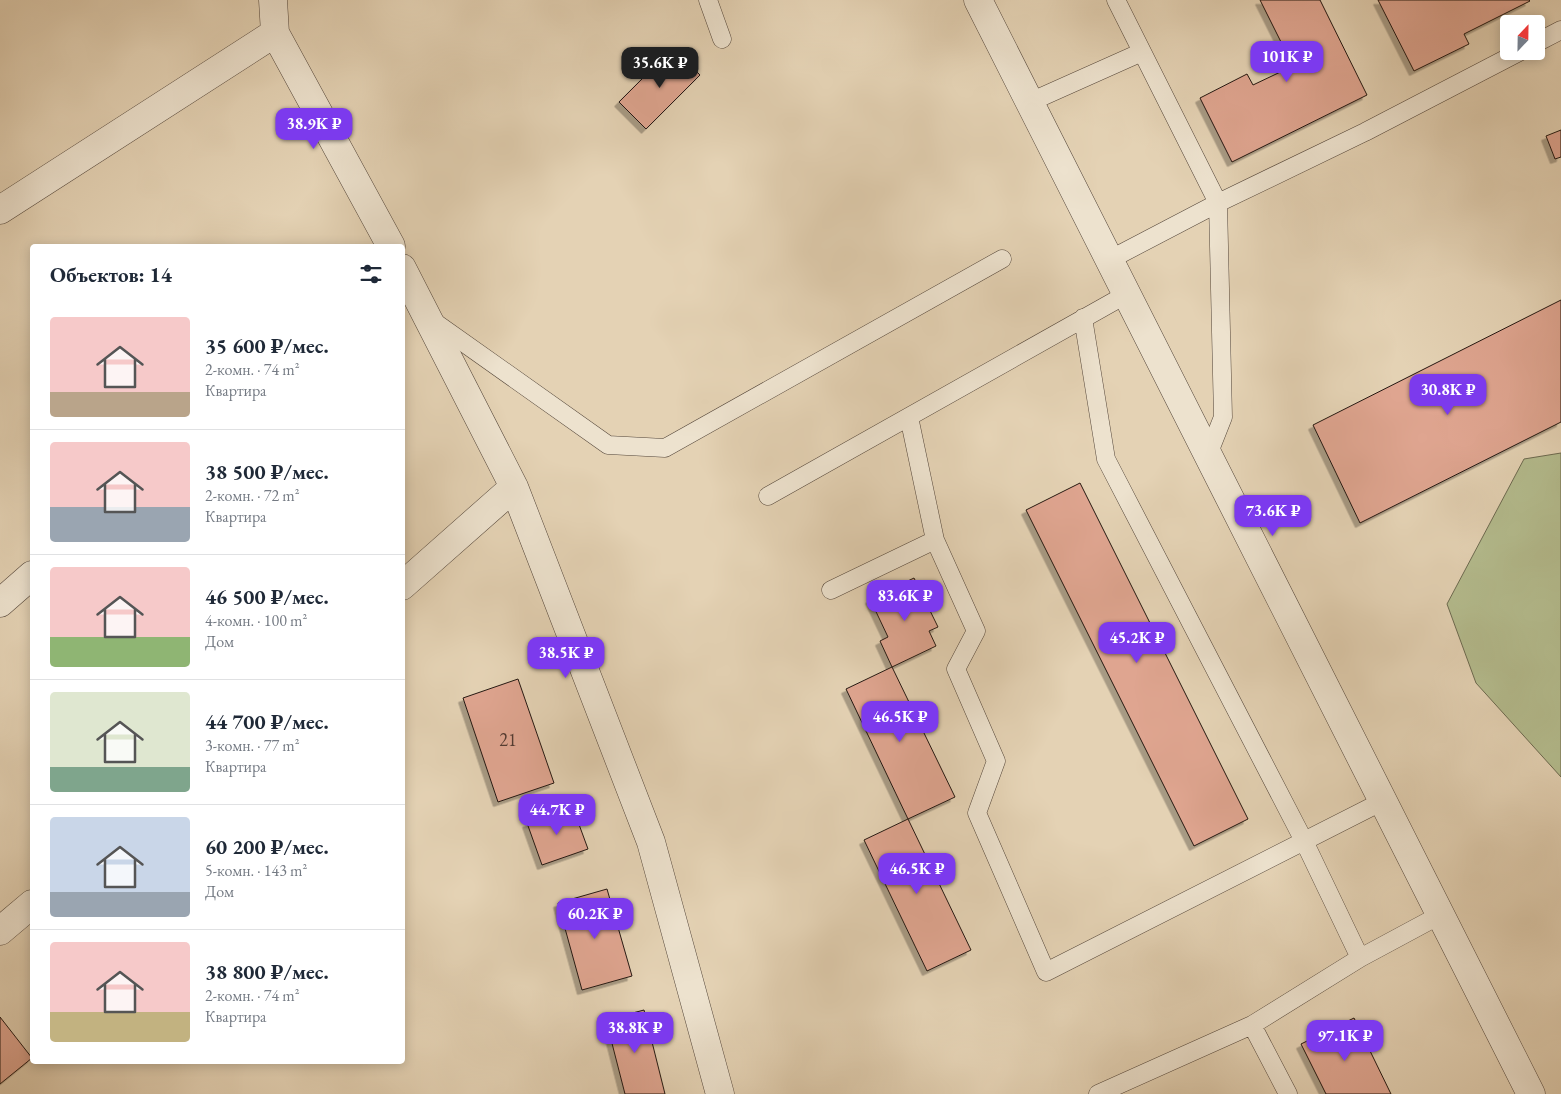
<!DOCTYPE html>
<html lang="ru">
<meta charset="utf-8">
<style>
:root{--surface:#fff;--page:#f6f6f7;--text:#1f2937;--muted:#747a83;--line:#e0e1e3;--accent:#7c3aed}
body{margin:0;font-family:"EB Garamond",serif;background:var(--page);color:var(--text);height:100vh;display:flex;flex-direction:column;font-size:19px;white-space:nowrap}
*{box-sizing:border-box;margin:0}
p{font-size:16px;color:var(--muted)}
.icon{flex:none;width:28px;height:28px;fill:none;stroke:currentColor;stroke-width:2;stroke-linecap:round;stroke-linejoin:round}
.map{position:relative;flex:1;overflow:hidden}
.details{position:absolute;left:30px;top:244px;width:375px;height:820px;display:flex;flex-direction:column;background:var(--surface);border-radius:5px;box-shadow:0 2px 12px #0003}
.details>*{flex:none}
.needle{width:32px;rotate:22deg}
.buttons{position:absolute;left:1500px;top:15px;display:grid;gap:10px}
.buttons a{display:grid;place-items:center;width:45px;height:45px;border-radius:5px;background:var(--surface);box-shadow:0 2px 12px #0003;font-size:25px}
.price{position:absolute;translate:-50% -42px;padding:0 11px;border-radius:10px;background:var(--accent);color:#fff;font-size:16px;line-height:32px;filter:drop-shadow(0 1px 2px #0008)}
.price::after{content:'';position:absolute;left:50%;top:30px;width:15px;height:11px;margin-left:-8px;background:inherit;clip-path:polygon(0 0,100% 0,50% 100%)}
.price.selected{background:#222;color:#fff}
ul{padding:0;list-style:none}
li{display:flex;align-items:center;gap:15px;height:125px;padding:0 20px}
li+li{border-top:1px solid var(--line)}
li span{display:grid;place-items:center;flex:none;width:140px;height:100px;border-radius:5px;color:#555}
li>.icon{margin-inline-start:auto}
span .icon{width:60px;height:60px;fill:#fffc;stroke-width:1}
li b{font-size:21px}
h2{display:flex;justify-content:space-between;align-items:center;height:60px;padding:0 20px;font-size:21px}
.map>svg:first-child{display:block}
.green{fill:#b4bc8e;stroke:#6c6a50}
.building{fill:#dfa590;stroke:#241812;filter:url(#shadow)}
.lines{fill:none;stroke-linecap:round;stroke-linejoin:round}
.lane-casing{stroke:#54463a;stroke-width:19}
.street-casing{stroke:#54463a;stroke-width:29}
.lane{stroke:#ede2ce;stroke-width:18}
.street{stroke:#ede2ce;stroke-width:28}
.labels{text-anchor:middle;stroke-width:4;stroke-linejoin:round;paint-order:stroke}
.number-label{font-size:18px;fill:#533b32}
</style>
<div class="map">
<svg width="1561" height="1094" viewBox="0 0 1561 1094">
<defs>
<filter id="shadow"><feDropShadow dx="-4.5" dy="4.5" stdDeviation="0" flood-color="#0004"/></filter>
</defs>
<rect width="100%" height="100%" fill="#e4d2b4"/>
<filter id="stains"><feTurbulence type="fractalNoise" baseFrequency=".004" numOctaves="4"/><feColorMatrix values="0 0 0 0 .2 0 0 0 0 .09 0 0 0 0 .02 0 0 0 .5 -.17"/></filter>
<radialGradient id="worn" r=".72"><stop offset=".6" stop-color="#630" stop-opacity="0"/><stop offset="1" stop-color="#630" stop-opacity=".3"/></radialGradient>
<path class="green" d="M1561,453V777L1476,683L1447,604L1524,459Z"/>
<path class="building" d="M1260,0H1320L1367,95L1232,162L1200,98L1247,74L1253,85L1293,66Z
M1378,0H1529L1530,1L1464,34L1469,44L1414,71Z
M673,48L700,75L646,129L619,102Z
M1561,130V157L1555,159L1546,136Z
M1561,300V422L1360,523L1313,425Z
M1080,483L1248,819L1194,846L1026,510Z
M914,578L938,627L929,631L936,646L892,667L880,641L888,637L870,599Z
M892,667L955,797L908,819L846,689Z
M518,679L554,783L498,802L463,698Z
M573,808L588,849L542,865L527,823Z
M908,819L971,950L927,971L864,840Z
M607,889L632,976L582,990L558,903Z
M644,1010L665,1094H625L606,1020Z
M0,1017L32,1058L0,1084Z
M1354,1018L1391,1094H1326L1301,1044Z"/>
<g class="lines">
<defs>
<path id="lane" d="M708,0L722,39
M1536,43L1561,30
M1030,102L1142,52
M1109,260L1218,203L1116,0
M1083,318L1106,459L1304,841L1360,958
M433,321L608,445L665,448L1002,259
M909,417L935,540L976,631L956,669L996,761L977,813L1046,972L1383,801
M1208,455L1223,417L1218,203L1365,132L1521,51
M768,496L1127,294
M831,590L935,540
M1252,1025L1288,1094
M1098,1094L1252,1025L1360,958L1440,915"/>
<path id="street" d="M273,0L275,33L391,246
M978,0L1531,1094
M0,210L275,33
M402,268L514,487L651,842L720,1094
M402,586L514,487
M0,603L32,575
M0,931L32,904"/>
</defs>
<use href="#lane" class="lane-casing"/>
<use href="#street" class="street-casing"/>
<use href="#lane" class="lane"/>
<use href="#street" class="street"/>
</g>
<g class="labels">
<g class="number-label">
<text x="508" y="746">21</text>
</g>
</g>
<rect width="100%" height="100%" filter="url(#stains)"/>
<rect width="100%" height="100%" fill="url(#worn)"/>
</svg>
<div class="buttons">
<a><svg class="needle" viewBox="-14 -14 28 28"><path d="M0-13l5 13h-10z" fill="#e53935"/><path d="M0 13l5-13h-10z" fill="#747a83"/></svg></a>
</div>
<b class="price" style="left:1287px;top:83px">101K ₽</b>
<b class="price selected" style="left:660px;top:89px">35.6K ₽</b>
<b class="price" style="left:314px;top:150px">38.9K ₽</b>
<b class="price" style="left:1448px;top:416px">30.8K ₽</b>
<b class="price" style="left:1273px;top:537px">73.6K ₽</b>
<b class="price" style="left:905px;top:622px">83.6K ₽</b>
<b class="price" style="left:1137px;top:664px">45.2K ₽</b>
<b class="price" style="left:566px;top:679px">38.5K ₽</b>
<b class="price" style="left:900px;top:743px">46.5K ₽</b>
<b class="price" style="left:557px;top:836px">44.7K ₽</b>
<b class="price" style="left:917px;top:895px">46.5K ₽</b>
<b class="price" style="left:595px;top:940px">60.2K ₽</b>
<b class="price" style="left:635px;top:1054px">38.8K ₽</b>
<b class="price" style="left:1345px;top:1062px">97.1K ₽</b>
<section class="details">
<h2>Объектов: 14<svg class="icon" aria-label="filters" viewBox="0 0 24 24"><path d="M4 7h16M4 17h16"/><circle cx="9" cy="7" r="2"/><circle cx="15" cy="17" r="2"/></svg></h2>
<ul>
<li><span style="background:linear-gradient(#f6c9c9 75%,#b9a48a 0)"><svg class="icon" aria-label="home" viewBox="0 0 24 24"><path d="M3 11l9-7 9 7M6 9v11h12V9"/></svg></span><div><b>35 600 ₽/мес.</b><p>2-комн. · 74 m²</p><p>Квартира</p></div></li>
<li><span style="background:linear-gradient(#f6c9c9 65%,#9aa5b1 0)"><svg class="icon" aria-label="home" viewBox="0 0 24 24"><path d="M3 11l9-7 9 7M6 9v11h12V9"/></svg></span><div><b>38 500 ₽/мес.</b><p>2-комн. · 72 m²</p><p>Квартира</p></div></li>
<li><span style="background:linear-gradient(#f6c9c9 70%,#8fb573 0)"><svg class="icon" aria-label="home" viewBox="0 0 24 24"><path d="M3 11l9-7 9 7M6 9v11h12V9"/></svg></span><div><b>46 500 ₽/мес.</b><p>4-комн. · 100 m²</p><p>Дом</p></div></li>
<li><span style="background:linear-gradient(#dfe7d0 75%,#7fa58c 0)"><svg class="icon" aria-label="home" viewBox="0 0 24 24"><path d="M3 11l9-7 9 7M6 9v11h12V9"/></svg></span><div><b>44 700 ₽/мес.</b><p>3-комн. · 77 m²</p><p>Квартира</p></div></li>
<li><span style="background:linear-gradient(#c9d6e8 75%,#9aa5b1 0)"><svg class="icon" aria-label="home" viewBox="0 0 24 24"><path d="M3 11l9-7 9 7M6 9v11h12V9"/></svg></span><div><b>60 200 ₽/мес.</b><p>5-комн. · 143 m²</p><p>Дом</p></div></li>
<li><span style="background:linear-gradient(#f6c9c9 70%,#c2b280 0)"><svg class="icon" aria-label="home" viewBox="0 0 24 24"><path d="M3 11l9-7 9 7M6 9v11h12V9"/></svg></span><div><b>38 800 ₽/мес.</b><p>2-комн. · 74 m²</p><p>Квартира</p></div></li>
</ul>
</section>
</div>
